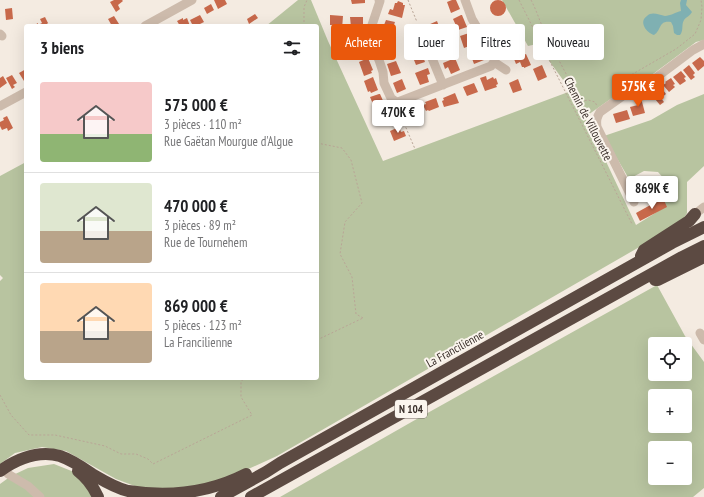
<!DOCTYPE html>
<html lang="fr">
<meta charset="utf-8">
<style>
:root{--surface:#fff;--page:#f2f2f2;--text:#202124;--muted:#757577;--line:#e0e0e0;--accent:#ea580c}
body{margin:0;font-family:"PT Sans Narrow",sans-serif;background:var(--page);color:var(--text);height:100vh;display:flex;flex-direction:column;font-size:15px;white-space:nowrap}
*{box-sizing:border-box;margin:0}
p{font-size:13px;color:var(--muted)}
.icon{flex:none;width:22px;height:22px;fill:none;stroke:currentColor;stroke-width:2;stroke-linecap:round;stroke-linejoin:round}
.map{position:relative;flex:1;overflow:hidden}
.side{position:absolute;left:24px;top:24px;width:295px;height:356px;display:flex;flex-direction:column;background:var(--surface);border-radius:4px;box-shadow:0 4px 16px #0002}
.side>*{flex:none}
.guide{position:absolute;left:331px;top:24px;width:313px;height:36px;display:flex;gap:8px}
.controls{position:absolute;left:648px;top:337px;display:grid;gap:8px}
.controls a{display:grid;place-items:center;width:44px;height:44px;border-radius:4px;background:var(--surface);box-shadow:0 4px 16px #0002;font-size:20px}
.price{position:absolute;translate:-50% -34px;padding:0 9px;border-radius:4px;background:#fff;color:#222;font-size:13px;line-height:26px;filter:drop-shadow(0 1px 2px #0008)}
.price::after{content:'';position:absolute;left:50%;top:24px;width:12px;height:9px;margin-left:-6px;background:inherit;clip-path:polygon(0 0,100% 0,50% 100%)}
.price.active{background:var(--accent);color:#fff}
ul{padding:0;list-style:none}
li{display:flex;align-items:center;gap:12px;height:100px;padding:0 16px}
li+li{border-top:1px solid var(--line)}
li span{display:grid;place-items:center;flex:none;width:112px;height:80px;border-radius:4px;color:#555}
li>.icon{margin-inline-start:auto}
span .icon{width:48px;height:48px;fill:#fffc;stroke-width:1}
li b{font-size:17px}
h2{display:flex;justify-content:space-between;align-items:center;height:48px;padding:0 16px;font-size:17px}
.chip{padding:0 14px;border-radius:4px;background:var(--surface);box-shadow:0 4px 16px #0002;font-size:14px;line-height:36px}
.chip.active{background:var(--accent);color:#fff}
.map>svg:first-child{display:block}
.green{fill:#b8c4a0;fill-rule:evenodd}
.water{fill:#7fb0b2}
.building{fill:#c8694b}
.lines{fill:none;stroke-linecap:round;stroke-linejoin:round}
.path{stroke:#b9a596;stroke-width:1;stroke-dasharray:2 2;stroke-linecap:butt}
.minor{stroke:#cdbbac;stroke-width:9}
.highway{stroke:#5c4a42;stroke-width:12}
.labels{text-anchor:middle;stroke-width:4;stroke-linejoin:round;paint-order:stroke}
.shield{fill:#fbf5ee;stroke:#756b66;stroke-width:1}
.shield-label{font-size:11px;font-weight:bold;fill:#3b302b}
.street-label{font-size:12px;fill:#3b302b;stroke:#fbf5ee}
</style>
<div class="map">
<svg width="704" height="497" viewBox="0 0 704 497">
<rect width="100%" height="100%" fill="#f4ebe1"/>
<path class="green" d="M298,0H311L328,41L383,161L571,91L537,44L528,46L502,0H704V40L696,42L649,77L639,79L585,117L636,225L660,210L666,198V181L658,172L644,171L629,179L604,136L651,120L677,105L704,94V166L687,182V213L681,223L277,456L224,480L194,488H140L116,479L66,451L42,447L15,453L0,464V281L3,278L0,275V176L26,162V378H317V26H266Z
M657,285L685,336L704,362V488L693,497H280L415,420ZM655,344H685V374H655ZM655,396H685V426H655ZM655,448H685V478H655Z
M54,464L74,472L87,486L93,497H0V484L11,476L28,468Z"/>
<path class="water" d="M681,0H687L686,5L692,12C690,16 686,17 684,20C681,25 684,30 680,35H677L674,33L673,26L671,22C658,20 662,30 654,35C647,33 638,22 647,16C652,11 659,15 665,16C670,16 676,12 681,11L680,3Z"/>
<path class="building" d="M490 8a8 8 0 1 1 16 0a8 8 0 1 1-16 0Z
M114,0H122L123,1L118,5L120,9L116,12L110,2Z
M214,0H225L227,4L218,9Z
M351,0H365V3L352,4Z
M452,0H456L460,9L451,13L447,2Z
M398,1L403,3V5H405L402,18L388,14L390,9L393,10L395,3H397Z
M211,4L214,10L207,14L204,8Z
M12,8L13,19L6,20L5,9Z
M255,14L258,18L249,24L247,19Z
M200,15L204,22L196,26H193L190,20Z
M330,15L343,16L342,29H336L337,25H330Z
M461,15H462L467,27L458,30L453,19Z
M114,16L119,24L116,26H112L108,19Z
M45,17L48,23L47,24L48,26H33L38,23V25L42,23L40,19Z
M350,17H363V27H351Z
M183,18V20L187,18L190,26H180L177,21Z
M386,20L395,22L391,33L379,29L381,24L384,25Z
M437,21L441,32L432,36L428,25Z
M502,24L507,35L498,39L495,33L492,34L490,29Z
M414,32L418,44L409,48L404,36Z
M469,33L471,39L475,38L477,43L464,48L460,36Z
M354,35L356,42L361,41L363,54L353,56L351,43H348L346,37Z
M444,40L449,52L439,56L435,44Z
M508,42L513,53L503,57L498,46Z
M390,43L395,56L386,60L380,44H382L383,45Z
M480,50L484,60L474,64L470,53Z
M421,51L425,62L416,65L412,55Z
M526,54L531,65L524,68V67H522L520,62L516,64L514,59Z
M700,57L704,61V66L698,71L692,63Z
M368,58L373,70L371,71L372,73L364,76L359,62Z
M455,58L460,70L451,74L448,67L445,69L443,63Z
M396,61L401,73L391,76L387,64Z
M542,65L547,77L538,81L533,69Z
M689,65L695,73L693,75L695,77L691,80L683,70Z
M428,68L430,74L427,75L429,82L420,85L415,73Z
M26,69V80L24,81L19,73Z
M681,71L686,77L684,78L686,81L680,85L673,77Z
M12,75L17,83L13,85L15,87L12,89L6,78Z
M3,76L7,83L0,88V78Z
M486,76L487,80L493,77L494,79L496,78L498,84L496,85L497,87L485,91L480,78Z
M373,77L378,90L371,93L370,91L368,92L364,81Z
M671,78L675,84L673,85L675,87L669,92L663,85L666,83L665,82Z
M402,79L406,89L397,93L393,83Z
M518,79L522,90L513,93L509,83Z
M474,83L478,92L467,96L463,87Z
M660,86L666,94L661,98L664,102L660,105L655,99L654,100L653,98L654,97L650,93Z
M455,93L459,103L444,107L442,101L444,100L443,98Z
M379,94H380L385,105L375,109L370,97Z
M436,98L439,107L429,111L428,110L426,111L423,105L426,104L425,102Z
M641,98L645,113L633,116L630,107L638,105L636,99Z
M411,105L412,109L419,106L422,116L410,120L406,108Z
M627,110L630,119L616,123L613,114Z
M388,111L392,121L383,125L378,115Z
M7,116L13,128L8,131L7,128L2,130L0,126V122L4,120L3,118Z
M399,127L401,132L404,131L406,136L394,141L390,131Z
M663,198L667,207L640,221L636,213Z"/>
<g class="lines">
<path class="path" d="M408,0L417,22
M519,0L632,224
M531,0C537,11 540,23 546,34C556,56 568,77 579,98L583,101L588,100L595,102L597,106
M304,26V7L307,0
M623,86L624,79L676,49L695,34L701,20L702,7L701,0
M398,109L415,149
M317,143L342,148L351,160L362,203L345,222L340,254L352,277L356,314L363,318
M317,340L363,318
M0,395L11,415L29,435H55L105,446L121,454H136L148,459L153,464L252,415L241,397V382L244,378"/>
<path class="minor" d="M379,0L380,1L371,28L370,36L371,44L379,60L383,72L384,83L391,98L395,101L398,102L491,66L494,62
M465,0L472,19L478,29L488,41L494,56V62
M145,26L192,0
M420,29L443,85
M0,34L2,36
M494,62L506,70
M0,106L26,92
M634,202L597,127C596,120 597,117 600,112L631,90L649,83L693,50L704,44
M695,214L704,207
M700,333L704,340
M8,474L28,486L40,497"/>
<path class="highway" d="M641,256L644,250L689,221L695,214
M655,280H658L704,257
M0,471C17,459 38,450 60,456C72,460 82,467 92,474C104,481 115,488 128,491C168,497 209,493 246,474
M78,471C87,478 93,486 98,497
M221,497L266,472L280,463L672,243L704,227
M251,497L682,257L704,246"/>
</g>
<g class="labels">
<rect class="shield" x="395" y="400" width="32" height="18" rx="3"/>
<g class="shield-label">
<text x="411" y="413">N 104</text>
</g>
<g class="street-label">
<text transform="translate(588 119) rotate(63)" y="4">Chemin de Villouvette</text>
<text transform="translate(455 349) rotate(-29)" y="4">La Francilienne</text>
</g>
</g>
</svg>
<div class="controls">
<a><svg class="icon" aria-label="locate" viewBox="0 0 24 24"><circle cx="12" cy="12" r="6"/><path d="M12 2v4M12 18v4M2 12h4M18 12h4"/></svg></a>
<a>+</a>
<a>−</a>
</div>
<b class="price active" style="left:638px;top:108px">575K €</b>
<b class="price" style="left:398px;top:134px">470K €</b>
<b class="price" style="left:652px;top:210px">869K €</b>
<div class="guide">
<a class="chip active">Acheter</a>
<a class="chip">Louer</a>
<a class="chip">Filtres</a>
<a class="chip">Nouveau</a>
</div>
<section class="side">
<h2>3 biens<svg class="icon" aria-label="filters" viewBox="0 0 24 24"><path d="M4 7h16M4 17h16"/><circle cx="9" cy="7" r="2"/><circle cx="15" cy="17" r="2"/></svg></h2>
<ul>
<li><span style="background:linear-gradient(#f6c9c9 65%,#8fb573 0)"><svg class="icon" aria-label="home" viewBox="0 0 24 24"><path d="M3 11l9-7 9 7M6 9v11h12V9"/></svg></span><div><b>575 000 €</b><p>3 pièces · 110 m²</p><p>Rue Gaëtan Mourgue d'Algue</p></div></li>
<li><span style="background:linear-gradient(#dfe7d0 60%,#b9a48a 0)"><svg class="icon" aria-label="home" viewBox="0 0 24 24"><path d="M3 11l9-7 9 7M6 9v11h12V9"/></svg></span><div><b>470 000 €</b><p>3 pièces · 89 m²</p><p>Rue de Tournehem</p></div></li>
<li><span style="background:linear-gradient(#ffd9b3 60%,#b9a48a 0)"><svg class="icon" aria-label="home" viewBox="0 0 24 24"><path d="M3 11l9-7 9 7M6 9v11h12V9"/></svg></span><div><b>869 000 €</b><p>5 pièces · 123 m²</p><p>La Francilienne</p></div></li>
</ul>
</section>
</div>
